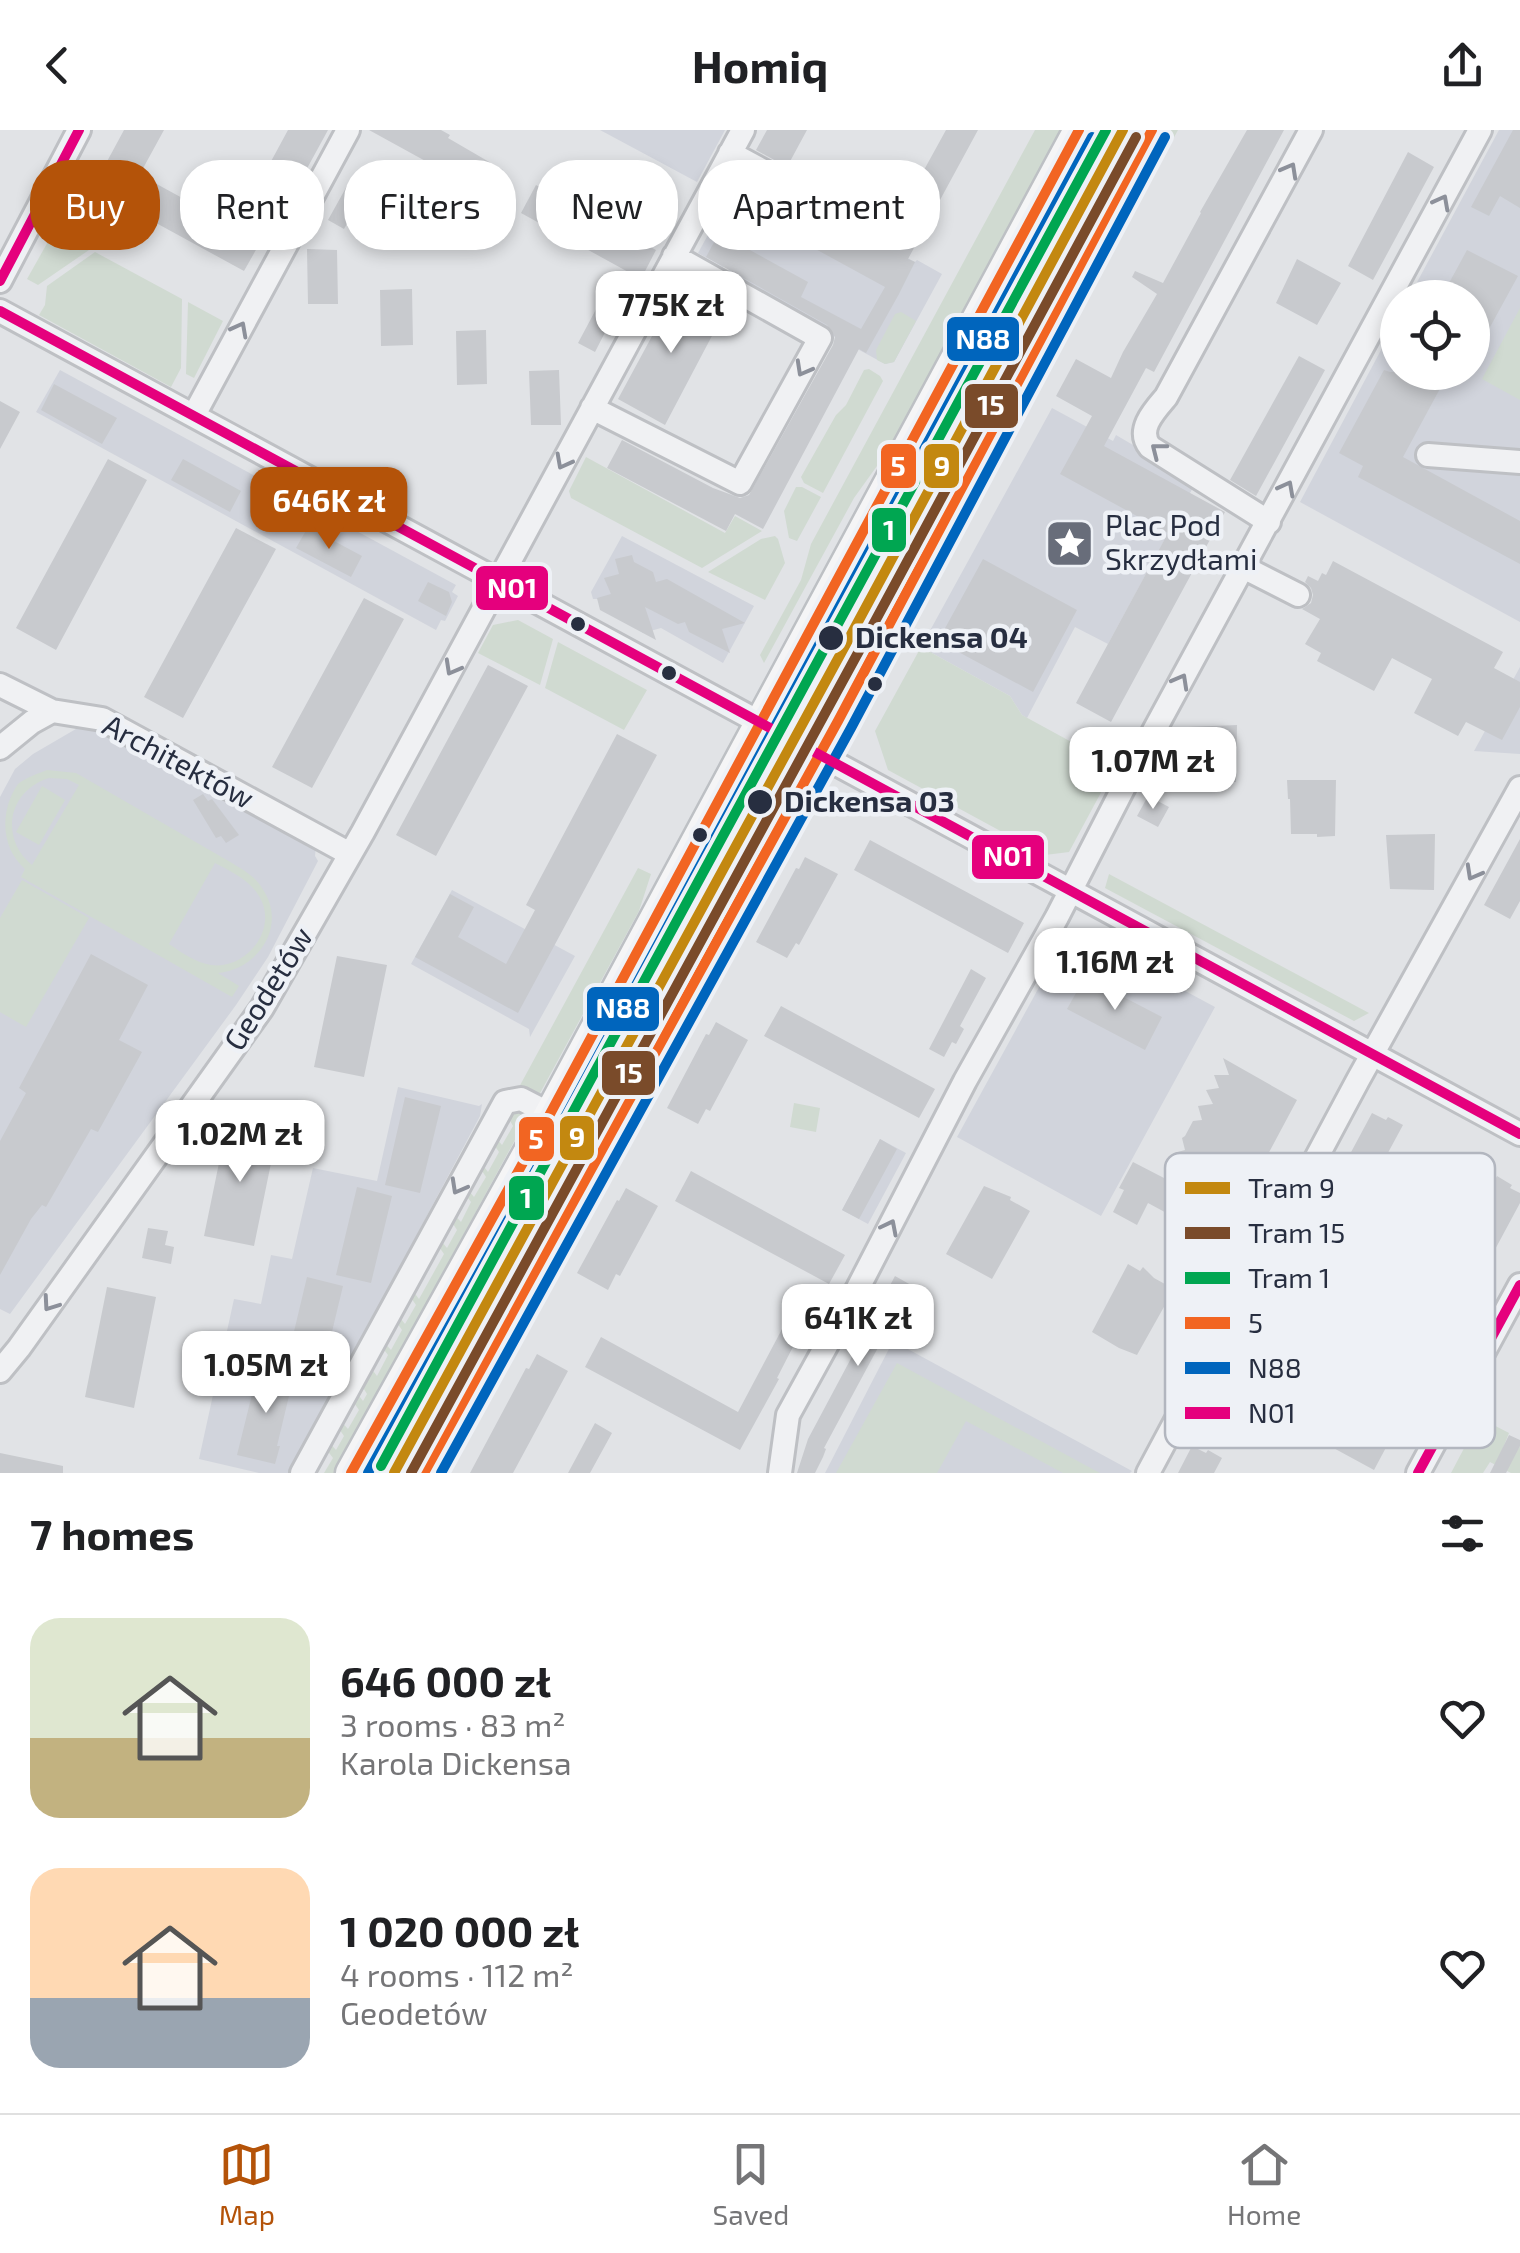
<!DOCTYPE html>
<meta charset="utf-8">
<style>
:root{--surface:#fff;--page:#f2f2f2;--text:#202124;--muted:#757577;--line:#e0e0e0;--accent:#b45309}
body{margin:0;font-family:"Exo 2",sans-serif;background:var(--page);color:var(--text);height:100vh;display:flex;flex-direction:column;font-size:38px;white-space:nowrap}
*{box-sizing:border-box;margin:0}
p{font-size:32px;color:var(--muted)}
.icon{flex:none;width:55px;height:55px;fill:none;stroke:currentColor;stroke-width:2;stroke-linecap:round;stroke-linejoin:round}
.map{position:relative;height:1343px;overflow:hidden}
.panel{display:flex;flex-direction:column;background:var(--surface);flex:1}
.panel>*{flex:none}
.top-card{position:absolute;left:30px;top:30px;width:1000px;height:90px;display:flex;gap:20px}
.controls{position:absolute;left:1380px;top:150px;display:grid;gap:20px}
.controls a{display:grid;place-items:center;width:110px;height:110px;border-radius:50%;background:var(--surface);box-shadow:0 5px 15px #0003;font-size:50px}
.price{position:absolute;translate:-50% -85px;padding:0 22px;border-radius:20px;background:#fff;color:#222;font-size:32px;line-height:65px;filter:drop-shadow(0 2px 5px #0008)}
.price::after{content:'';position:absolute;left:50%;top:60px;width:30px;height:22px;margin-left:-15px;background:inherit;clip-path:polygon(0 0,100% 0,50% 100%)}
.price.on{background:var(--accent);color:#fff}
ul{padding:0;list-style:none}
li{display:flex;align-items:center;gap:30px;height:250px;padding:0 30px}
li span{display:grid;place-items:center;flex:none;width:280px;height:200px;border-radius:30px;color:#555}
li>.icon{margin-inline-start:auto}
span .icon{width:120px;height:120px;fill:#fffc;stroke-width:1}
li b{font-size:42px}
h2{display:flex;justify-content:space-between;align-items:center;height:120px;padding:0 30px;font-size:42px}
.pill{padding:0 35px;border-radius:40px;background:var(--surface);box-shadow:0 5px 15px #0003;font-size:35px;line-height:90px}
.pill.on{background:var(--accent);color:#fff}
header{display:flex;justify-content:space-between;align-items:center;height:130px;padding:0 30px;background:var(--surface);font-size:45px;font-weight:700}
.menu{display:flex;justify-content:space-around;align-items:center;height:140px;border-top:2px solid var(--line);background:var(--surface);font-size:28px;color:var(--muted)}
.menu a{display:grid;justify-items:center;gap:5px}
.menu .on{color:var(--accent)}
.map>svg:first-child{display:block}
.built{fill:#d1d4dc}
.green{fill:#d0dad1;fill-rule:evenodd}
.building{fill:#c8cace}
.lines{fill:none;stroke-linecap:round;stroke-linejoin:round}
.minor-casing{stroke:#bec0c4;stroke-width:28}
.major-casing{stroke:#bdc0c4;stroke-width:35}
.minor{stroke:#f0f1f3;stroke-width:22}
.major{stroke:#f5f5f6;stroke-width:30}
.bus-1-casing{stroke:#eef1f6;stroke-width:18}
.bus-2-casing{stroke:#eef1f6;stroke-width:18}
.bus-3-casing{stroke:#eef1f6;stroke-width:18}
.bus-1{stroke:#f26522;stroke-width:10}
.bus-2{stroke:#0065bd;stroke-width:10}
.bus-3{stroke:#e5007d;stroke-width:10}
.tram-1-casing{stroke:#eef1f6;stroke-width:18}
.tram-2-casing{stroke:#eef1f6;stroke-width:18}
.tram-3-casing{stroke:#eef1f6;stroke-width:18}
.tram-1{stroke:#c38810;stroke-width:10}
.tram-2{stroke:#7a4b2a;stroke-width:10}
.tram-3{stroke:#00a651;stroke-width:10}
.oneway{stroke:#8c909a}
.bus-dot{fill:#272e40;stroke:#eef1f6;stroke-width:4}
.labels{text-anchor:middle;stroke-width:9;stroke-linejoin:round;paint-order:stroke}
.poi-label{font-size:30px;fill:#272e40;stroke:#eef1f6;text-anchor:start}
.stop-label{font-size:30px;font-weight:bold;fill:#272e40;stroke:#eef1f6;text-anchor:start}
.street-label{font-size:30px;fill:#272e40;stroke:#eef1f6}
.key{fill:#eef1f6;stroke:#b2b6bf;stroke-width:2.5}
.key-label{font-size:28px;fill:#272e40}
.line-badge{stroke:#eef1f6;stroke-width:4}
.badge-label{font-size:28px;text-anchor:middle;font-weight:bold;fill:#fff}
</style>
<header><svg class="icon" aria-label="back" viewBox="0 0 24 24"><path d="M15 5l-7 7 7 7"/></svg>Homiq<svg class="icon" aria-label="share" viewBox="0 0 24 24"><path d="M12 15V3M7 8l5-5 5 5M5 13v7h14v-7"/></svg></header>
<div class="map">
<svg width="1520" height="1343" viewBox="0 0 1520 1343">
<rect width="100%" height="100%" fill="#e1e3e6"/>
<path class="built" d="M600,0H725L697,52Z
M1105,0H1126L820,571L802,561Z
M1499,0H1520V492L1300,372L1397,190L1398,242H1472V168L1409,167Z
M743,41L915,132L917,130L942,144L894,232L885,234L725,147L741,116L723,137L698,123Z
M60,240L456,455L452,462L458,466L445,491L441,490L436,500L36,282Z
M1052,278L1113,311L1116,305L1196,352L1108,514L1075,497L1027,588L1022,585L1010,566L921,517Z
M622,406L754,476L723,533L661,498L643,503L597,469H593L591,462Z
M1520,537V624L1474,621Z
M81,596L97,599L316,716L315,726L318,731L268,827L236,875L10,1184L0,1179V667L15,639L33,624Z
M755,648L772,656L514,1132L399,1343H376Z
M452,760L575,826L530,907L529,899L411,834Z
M1079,804L1215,877L1101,1086L957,1007L1066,808Z
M398,957L479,976L482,974L480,986L290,1343H259L199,1329L234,1169L261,1174L271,1125L292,1129L313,1038L377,1051Z
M880,1009L906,1023L868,1094L842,1080Z
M893,1211L1132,1341L1130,1343H825Z"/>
<path class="green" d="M1035,0H1062L892,315L854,368L764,533L760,525L801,450L811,414Z
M1097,0H1105L887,406L878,401Z
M1126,0H1136L827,572L821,569Z
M1164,0H1178L1022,287L924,476L921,474L930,445Z
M54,101L89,120L38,155L27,149Z
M95,122L182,169L181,238L171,257L39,185L45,175L47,156Z
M188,172L223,191L194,248L186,244Z
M1520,178V270L1482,249Z
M901,182L916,191L894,232L885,234L877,230L876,220L895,184Z
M869,239L880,246L883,251L823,363L804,353L801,347L836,285L846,275L864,240Z
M586,327L725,403L735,386L762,401L702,438L571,368L569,361Z
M796,357H802L821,367L797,411L789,408L784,381Z
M775,406L778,409L785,433L765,470L708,442L761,409Z
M518,490L553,509L540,555L478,523L493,495Z
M558,512L647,560L624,600L545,558Z
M921,517L1010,566L1022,585L1110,633L1112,642L1069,722L1045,725L888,640L875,601Z
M47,640L76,643L232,733C243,740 255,746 262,758C288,795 259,839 218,843L239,856L232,867L21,747L25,739C0,717 0,680 18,654C27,647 37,644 47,640ZM49,648L67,649L79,655L32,735C0,709 7,661 49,648ZM215,733C230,741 250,750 259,766C279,798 247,840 211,835C196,833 181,822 169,814Z
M749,645L755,648L376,1343H367Z
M42,656L65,670L39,715L16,702Z
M638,738L651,744L639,781L539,965L533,967L518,959Z
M1109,744L1369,883L1354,891L1105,758Z
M22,750L89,788L26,897L0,882V788Z
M694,817L622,942L403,1343H399L682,821Z
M794,973L820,978L816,1002L790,997Z
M509,977L527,981L528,986L334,1343H324L333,1328L323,1315L326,1309L336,1320L344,1306L335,1293L338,1288L348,1299L359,1280L350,1267L354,1259L363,1271L367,1264L359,1251L368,1234L377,1246L388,1225L379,1213L381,1209L391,1220L402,1200L393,1187L396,1183L405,1194L416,1175L407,1162L410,1157L419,1169L444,1124L435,1111L437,1106L447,1118L457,1100L448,1086L451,1081L461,1092L471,1072L462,1060L465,1056L474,1067L486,1047L477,1033L479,1030L488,1042L499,1022L490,1009L493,1004L502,1015L513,996L505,982Z
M897,1233L1085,1335L1100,1343H1063L966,1291L937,1343H836Z
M1480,1288L1509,1303L1503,1318L1515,1324L1520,1316V1343H1511L1490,1332L1483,1343H1451Z"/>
<path class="building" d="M124,0H164L135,53L104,37Z
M288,0H328L281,86L250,70Z
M369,0H441L450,5L448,8L503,40L489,66Z
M767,0H807L787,37L756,20Z
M946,0H978L908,129L915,132L899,164L866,223L859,219L763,399L735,384L726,401L607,338L622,310L713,358L740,368L749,365L833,215L835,207L827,195L706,127L719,103L808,152L801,167L861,199L885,157L735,75L748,50L810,83L825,84L883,115L888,107L896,99L897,89Z
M1247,0H1284L1154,242L1146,238L1104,316L1225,382L1111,592L1076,573L1168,403L1060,344L1092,286L1056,266L1076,229L1111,248L1123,222L1157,164L1132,147L1135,141L1163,153L1201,83L1200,82Z
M1513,0H1520V78L1500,66L1489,86L1471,77Z
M1408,22L1434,37L1373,150L1348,136Z
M153,52L261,111L244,141L136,82Z
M348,54L364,63L344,99L328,90Z
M536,55L656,120L641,149L521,83Z
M307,119L337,120L338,174H308Z
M1467,120L1518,146L1472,230V168H1441Z
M1297,129L1341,153L1317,195L1276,173Z
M678,158L724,183L665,295L618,269Z
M412,159L413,215L381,216L380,160Z
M602,168L618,177L595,222L578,213Z
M486,200L487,254L457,255L456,201Z
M1299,226L1325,240L1256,366L1230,350Z
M559,240L561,295H531L529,241Z
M1384,240L1390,242H1449L1403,327L1520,391V434L1358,347L1363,336L1339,323Z
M54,254L117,288L102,314L41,280Z
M0,271L20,282L0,319Z
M108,329L147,350L56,520L16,498Z
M183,329L241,361L230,382L171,350Z
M308,397L362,426L351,447L296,418Z
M236,398L276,419L183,588L144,567Z
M632,425L634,432L653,442L656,452L667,449L745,493L722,499L730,523L689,502L685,492L678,494L645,477L656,510L600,480L597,468L611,464L604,448L619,444L615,429Z
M983,429L1077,480L1033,562L938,511Z
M1333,431L1503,522L1494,538L1520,552V577L1502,610L1466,592L1458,606L1414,583L1432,549L1392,528L1374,561L1317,531L1321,523L1305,514L1320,489L1302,479L1311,473L1313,465L1311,458L1305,452L1308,446L1318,451L1322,443L1326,445Z
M428,452L449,462L452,472L446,486L418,471Z
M364,468L404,489L312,658L272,637Z
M488,535L528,556L436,726L396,705Z
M1237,595L1236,652L1218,653L1217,650H1192L1191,614H1188V597Z
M617,604L657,625L518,883L415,827L450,764L474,777L458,807L506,834L535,780L526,775Z
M1287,650H1336L1335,706L1317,707V704H1291L1290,669H1288Z
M203,664L208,671L212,669L239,705L226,713L221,706L216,708L193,670Z
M1148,666L1169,677L1158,697L1137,686Z
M1435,704L1434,760L1390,759L1386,705Z
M1520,709V771L1510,789L1484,775Z
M870,710L1024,793L1008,823L854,740Z
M805,727L838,744L799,815L796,813L787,828L756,812L796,738L799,739Z
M91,824L148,855L119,910L142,922L98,1002L91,999L46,1077L42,1075L31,1089L0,1145V1011L26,963L19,958Z
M337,826L387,835L364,947L314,937Z
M971,839L986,848L960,896L964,899L956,914L952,912L944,927L929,919Z
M1085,847L1162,887L1145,920L1067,879Z
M781,876L935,959L919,988L764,906Z
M716,892L748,910L710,981L706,979L698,994L667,978L706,904L709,905Z
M1223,928L1297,970L1213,1127L1229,1135L1221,1150L1170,1122L1185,1093L1148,1073L1137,1095L1113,1082L1124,1060L1119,1058L1133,1032L1164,1048L1174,1023L1185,1020L1182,1008L1185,1006L1193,991L1202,990L1198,976L1213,974L1206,960L1219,958L1214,945H1229Z
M405,967L441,976L420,1063L385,1055Z
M1372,983L1386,990L1388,987L1403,995L1331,1128L1316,1120L1318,1117L1304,1110Z
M227,994L277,1004L254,1116L204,1106Z
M880,1009L897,1019L859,1089L842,1080Z
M691,1041L845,1125L829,1154L675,1071Z
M1497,1046L1512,1055L1510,1058L1520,1063V1073L1456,1192L1442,1184L1440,1187L1424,1179Z
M984,1056L1011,1067L1010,1070L1030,1081L992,1149L946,1124Z
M357,1057L392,1066L371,1153L336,1145Z
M626,1058L658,1076L620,1146L616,1144L608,1160L577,1143L617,1070L619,1071Z
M148,1098L168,1101L165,1115L174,1117L171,1134L142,1128Z
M1128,1134L1140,1141L1143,1137L1154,1148L1174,1159L1137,1225L1119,1218L1092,1202Z
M895,1146L927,1164L918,1182L902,1173L824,1318L826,1319L823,1327L815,1343H797L808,1309Z
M307,1147L343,1156L322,1243L286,1235Z
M107,1157L156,1167L134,1278L85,1267Z
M790,1184L808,1194L799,1210L797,1209L777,1248L779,1249L740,1320L585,1237L601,1207L738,1282Z
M537,1224L568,1241L513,1343H470L526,1238L529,1239Z
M1237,1227L1390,1310L1374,1340L1221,1257Z
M259,1236L294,1245L277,1316H280L275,1334L237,1325Z
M595,1293L612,1303L590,1343H568Z
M1509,1305L1520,1310V1316L1506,1343H1490Z
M1192,1316L1206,1323L1208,1320L1222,1328L1214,1343H1178Z
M0,1323L63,1336V1343H0Z"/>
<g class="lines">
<defs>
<path id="minor" d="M730,23L817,70L836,67L883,93
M0,151L79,0
M0,181L1520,1004
M592,278L740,353L820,208L674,126
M194,285L348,0
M1428,325L1520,332
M1269,392L1150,317C1136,300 1154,281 1166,267L1311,0
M1243,437L1298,465
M0,555L52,581L102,589L350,724
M0,618L32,592L52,581
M1266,1124L1399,1196L1411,1197L1477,1233
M0,1241L19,1218L262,878L363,702L743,0
M302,1343L505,972L521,969L550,984
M780,1343L788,1285L858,1158L965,951L1057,787L1130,645L1480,0
M1148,1343L1358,950L1520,658
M1418,1343L1520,1155"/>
<path id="major" d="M351,1343L550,984L1079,0
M424,1343L838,591L1152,0"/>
</defs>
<use href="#minor" class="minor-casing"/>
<use href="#major" class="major-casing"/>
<use href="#minor" class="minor"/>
<use href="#major" class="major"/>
<defs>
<path id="bus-1" d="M351,1343L550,984L1079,0
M424,1343L838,591L1152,0"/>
<path id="bus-2" d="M368,1343L563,991L1092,7
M441,1343L851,598L1165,7"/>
<path id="bus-3" d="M0,151L79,0
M0,181L1520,1004
M1418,1343L1520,1155"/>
</defs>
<use href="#bus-1" class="bus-1-casing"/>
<use href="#bus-2" class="bus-2-casing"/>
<use href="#bus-3" class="bus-3-casing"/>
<use href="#bus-1" class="bus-1"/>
<use href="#bus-2" class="bus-2"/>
<use href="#bus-3" class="bus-3"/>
<defs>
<path id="tram-1" d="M394,1343L846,514L1123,0"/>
<path id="tram-2" d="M411,1343L859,521L1136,7"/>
<path id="tram-3" d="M381,1336L1106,0"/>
</defs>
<use href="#tram-1" class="tram-1-casing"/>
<use href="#tram-2" class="tram-2-casing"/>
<use href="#tram-3" class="tram-3-casing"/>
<use href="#tram-1" class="tram-1"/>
<use href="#tram-2" class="tram-2"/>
<use href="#tram-3" class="tram-3"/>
</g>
<defs><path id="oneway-chevron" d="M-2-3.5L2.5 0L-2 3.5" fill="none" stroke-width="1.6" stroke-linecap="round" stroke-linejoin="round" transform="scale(2.5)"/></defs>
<g class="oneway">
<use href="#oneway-chevron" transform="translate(1290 40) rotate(-61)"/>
<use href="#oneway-chevron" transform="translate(1442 72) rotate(-62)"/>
<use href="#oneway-chevron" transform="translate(240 199) rotate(-62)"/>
<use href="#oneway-chevron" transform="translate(803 239) rotate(119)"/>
<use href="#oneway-chevron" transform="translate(1158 320) rotate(-142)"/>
<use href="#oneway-chevron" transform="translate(563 332) rotate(118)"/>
<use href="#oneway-chevron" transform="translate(1287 358) rotate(-62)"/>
<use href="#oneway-chevron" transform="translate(452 538) rotate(119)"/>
<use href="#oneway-chevron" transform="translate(1181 551) rotate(-61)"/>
<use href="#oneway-chevron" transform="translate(1473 743) rotate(119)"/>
<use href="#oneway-chevron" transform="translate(458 1057) rotate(119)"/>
<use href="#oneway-chevron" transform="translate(890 1097) rotate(-63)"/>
<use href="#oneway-chevron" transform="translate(50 1174) rotate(125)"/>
</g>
<defs>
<symbol id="sight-square" viewBox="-11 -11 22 22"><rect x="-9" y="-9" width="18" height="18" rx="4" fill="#686d7a" stroke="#eef1f6"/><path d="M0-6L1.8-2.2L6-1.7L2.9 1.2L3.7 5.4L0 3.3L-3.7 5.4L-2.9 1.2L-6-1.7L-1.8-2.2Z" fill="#fff"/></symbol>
</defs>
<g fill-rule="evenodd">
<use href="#sight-square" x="1042" y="386" width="55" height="55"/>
</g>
<g class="bus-dot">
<circle cx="578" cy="494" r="9"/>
<circle cx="831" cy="508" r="14"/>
<circle cx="669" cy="543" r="9"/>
<circle cx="875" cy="554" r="9"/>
<circle cx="760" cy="672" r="14"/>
<circle cx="700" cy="705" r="9"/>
</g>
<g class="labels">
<g class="poi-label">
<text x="1105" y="406">Plac Pod<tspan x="1105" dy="34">Skrzydłami</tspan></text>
</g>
<g class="stop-label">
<text x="855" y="518">Dickensa 04</text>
<text x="784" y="682">Dickensa 03</text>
</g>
<g class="street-label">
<text transform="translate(178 632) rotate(28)" y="10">Architektów</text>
<text transform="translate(269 859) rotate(-58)" y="10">Geodetów</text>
</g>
</g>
<rect x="1165" y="1023" width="330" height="295" rx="15" class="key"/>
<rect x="1185" y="1052" width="45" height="12" fill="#c38810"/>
<rect x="1185" y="1097" width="45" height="12" fill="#7a4b2a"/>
<rect x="1185" y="1142" width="45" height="12" fill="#00a651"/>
<rect x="1185" y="1187" width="45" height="12" fill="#f26522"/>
<rect x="1185" y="1232" width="45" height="12" fill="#0065bd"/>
<rect x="1185" y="1277" width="45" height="12" fill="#e5007d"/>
<g class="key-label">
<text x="1248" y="1068">Tram 9</text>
<text x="1248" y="1113">Tram 15</text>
<text x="1248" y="1158">Tram 1</text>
<text x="1248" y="1203">5</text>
<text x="1248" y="1248">N88</text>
<text x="1248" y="1293">N01</text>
</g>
<g class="line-badge">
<rect x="945" y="185" width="76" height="48" rx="10" fill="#0065bd"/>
<rect x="963" y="252" width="57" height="48" rx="10" fill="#7a4b2a"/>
<rect x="922" y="312" width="39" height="48" rx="10" fill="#c38810"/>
<rect x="879" y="312" width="39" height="48" rx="10" fill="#f26522"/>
<rect x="870" y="376" width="38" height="48" rx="10" fill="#00a651"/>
<rect x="474" y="434" width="76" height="48" rx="10" fill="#e5007d"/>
<rect x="970" y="703" width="76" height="48" rx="10" fill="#e5007d"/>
<rect x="585" y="855" width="76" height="48" rx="10" fill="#0065bd"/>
<rect x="600" y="919" width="57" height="48" rx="10" fill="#7a4b2a"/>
<rect x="558" y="984" width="38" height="48" rx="10" fill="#c38810"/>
<rect x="517" y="985" width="39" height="48" rx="10" fill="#f26522"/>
<rect x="507" y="1044" width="39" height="48" rx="10" fill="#00a651"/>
</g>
<g class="badge-label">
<text x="983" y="219">N88</text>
<text x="991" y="285">15</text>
<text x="942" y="346">9</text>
<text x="898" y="346">5</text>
<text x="889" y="410">1</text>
<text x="512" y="468">N01</text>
<text x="1008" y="736">N01</text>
<text x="623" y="888">N88</text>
<text x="629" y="953">15</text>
<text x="577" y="1017">9</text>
<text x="536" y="1019">5</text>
<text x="526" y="1078">1</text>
</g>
</svg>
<div class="controls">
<a><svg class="icon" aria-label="locate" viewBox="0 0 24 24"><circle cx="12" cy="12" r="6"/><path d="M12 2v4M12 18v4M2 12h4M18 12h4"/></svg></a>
</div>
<b class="price" style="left:671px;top:226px">775K zł</b>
<b class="price on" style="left:329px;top:422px">646K zł</b>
<b class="price" style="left:1153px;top:682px">1.07M zł</b>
<b class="price" style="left:1115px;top:883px">1.16M zł</b>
<b class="price" style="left:240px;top:1055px">1.02M zł</b>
<b class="price" style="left:858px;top:1239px">641K zł</b>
<b class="price" style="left:266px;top:1286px">1.05M zł</b>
<div class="top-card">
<a class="pill on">Buy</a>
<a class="pill">Rent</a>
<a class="pill">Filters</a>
<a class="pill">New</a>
<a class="pill">Apartment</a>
</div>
</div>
<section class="panel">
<h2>7 homes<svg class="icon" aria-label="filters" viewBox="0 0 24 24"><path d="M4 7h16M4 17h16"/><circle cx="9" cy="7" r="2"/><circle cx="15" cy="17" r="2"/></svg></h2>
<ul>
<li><span style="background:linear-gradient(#dfe7d0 60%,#c2b280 0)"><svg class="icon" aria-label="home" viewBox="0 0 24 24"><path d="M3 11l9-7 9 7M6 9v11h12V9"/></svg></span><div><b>646 000 zł</b><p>3 rooms · 83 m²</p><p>Karola Dickensa</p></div><svg class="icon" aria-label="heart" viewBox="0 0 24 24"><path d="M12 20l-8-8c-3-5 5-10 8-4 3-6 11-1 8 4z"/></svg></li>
<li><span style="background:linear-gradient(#ffd9b3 65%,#9aa5b1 0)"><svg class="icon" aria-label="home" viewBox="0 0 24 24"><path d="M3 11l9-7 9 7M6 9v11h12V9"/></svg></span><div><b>1 020 000 zł</b><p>4 rooms · 112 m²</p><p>Geodetów</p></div><svg class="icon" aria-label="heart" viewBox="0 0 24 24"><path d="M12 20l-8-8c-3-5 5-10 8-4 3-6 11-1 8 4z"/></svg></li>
</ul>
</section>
<nav class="menu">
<a class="on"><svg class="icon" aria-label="map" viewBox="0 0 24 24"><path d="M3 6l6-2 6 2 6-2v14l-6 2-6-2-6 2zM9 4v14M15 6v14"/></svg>Map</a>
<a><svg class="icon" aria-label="saved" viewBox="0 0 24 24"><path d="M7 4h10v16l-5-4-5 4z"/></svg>Saved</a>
<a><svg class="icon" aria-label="home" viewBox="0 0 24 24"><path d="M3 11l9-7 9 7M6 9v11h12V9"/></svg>Home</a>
</nav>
